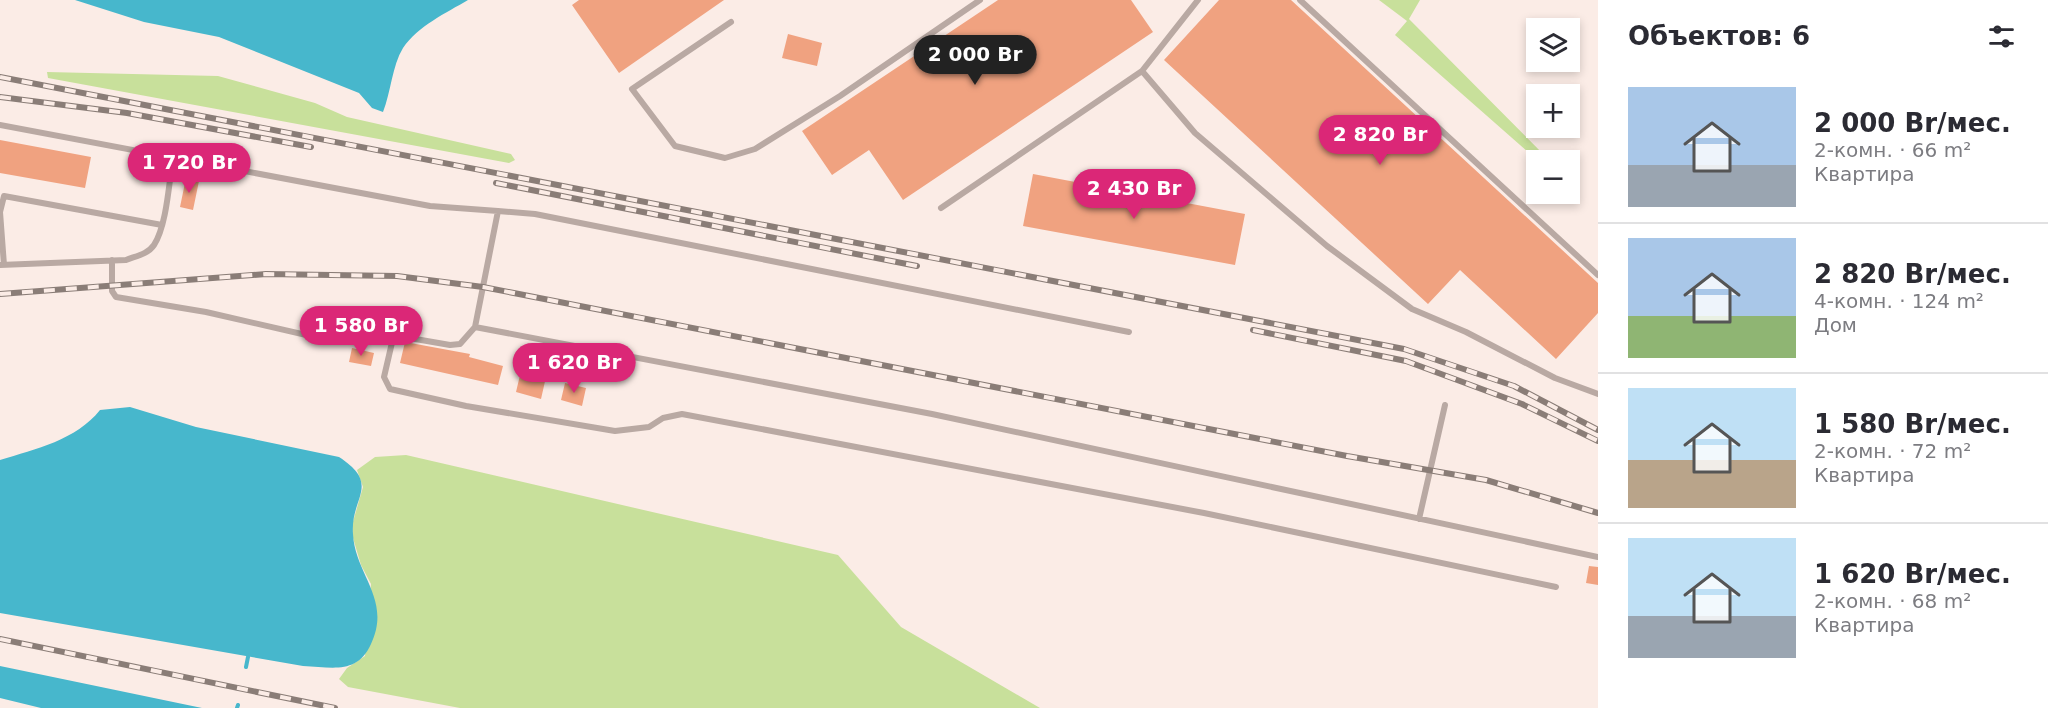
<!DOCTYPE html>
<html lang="ru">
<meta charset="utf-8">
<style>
:root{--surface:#fff;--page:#f2f2f3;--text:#2b2b33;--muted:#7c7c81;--line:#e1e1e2;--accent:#db2777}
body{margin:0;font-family:"DejaVu Sans",sans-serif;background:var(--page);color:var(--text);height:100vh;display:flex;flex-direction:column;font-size:22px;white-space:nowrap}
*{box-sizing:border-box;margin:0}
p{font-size:20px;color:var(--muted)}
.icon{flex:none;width:33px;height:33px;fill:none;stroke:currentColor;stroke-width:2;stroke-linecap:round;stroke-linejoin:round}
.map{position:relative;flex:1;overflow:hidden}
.sheet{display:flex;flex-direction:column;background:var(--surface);width:450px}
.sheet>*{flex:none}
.tools{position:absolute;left:1526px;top:18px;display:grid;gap:12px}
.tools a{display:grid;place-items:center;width:54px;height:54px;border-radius:0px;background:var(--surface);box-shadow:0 3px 9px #0003;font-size:30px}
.price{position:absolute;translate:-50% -51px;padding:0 14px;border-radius:21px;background:var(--accent);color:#fff;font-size:20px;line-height:39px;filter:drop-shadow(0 2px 3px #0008)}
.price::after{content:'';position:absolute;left:50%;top:36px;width:18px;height:14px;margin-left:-9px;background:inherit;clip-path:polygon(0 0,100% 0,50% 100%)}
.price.selected{background:#222;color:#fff}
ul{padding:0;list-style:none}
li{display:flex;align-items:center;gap:18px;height:150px;padding:0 30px}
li+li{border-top:2px solid var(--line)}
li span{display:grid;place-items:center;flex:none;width:168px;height:120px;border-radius:0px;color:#555}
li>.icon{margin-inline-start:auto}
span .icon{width:72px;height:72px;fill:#fffc;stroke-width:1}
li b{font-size:26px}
h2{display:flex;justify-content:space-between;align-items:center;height:72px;padding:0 30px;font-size:26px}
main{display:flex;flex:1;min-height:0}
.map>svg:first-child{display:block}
.green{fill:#c8e09b}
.water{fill:#47b7cc}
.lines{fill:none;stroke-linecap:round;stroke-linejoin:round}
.stream{stroke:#47b7cc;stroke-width:4}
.building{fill:#f0a280}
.lane{stroke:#b9a9a3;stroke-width:6}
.rail-casing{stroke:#8a7d77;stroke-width:6}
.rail{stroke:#fbece6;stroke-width:4;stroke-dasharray:11;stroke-linecap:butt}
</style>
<main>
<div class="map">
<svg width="1598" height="708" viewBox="0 0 1598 708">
<rect width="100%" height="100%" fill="#fbece6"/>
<path class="green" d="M1379,0H1420L1409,19L1549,160H1537L1395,35L1407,21Z
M47,72L218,76L315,103L347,117L511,154L515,160L509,163L48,78Z
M406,455L838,555L901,627L1040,708H460L348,687L339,679L347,668L365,656L371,584L361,565L353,538L352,525L363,487L357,470L375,457Z"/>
<path class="water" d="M75,0H468C446,13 418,26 403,48C392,66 391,92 383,112L372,108L359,93L219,37L144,22Z
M130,407L196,427L339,457C382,485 350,497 353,534C355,575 392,599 371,644C357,675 332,667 303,666L0,613V460C36,449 76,440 100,410Z
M0,666L202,708H41L0,698Z"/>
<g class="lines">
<path class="stream" d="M246,667L248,657
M237,708L238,705"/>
</g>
<path class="building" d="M579,0H724L619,73L572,5Z
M998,0H1131L1153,32L903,200L869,150L832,175L802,131Z
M1219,0H1291L1598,283V313L1556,359L1460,270L1428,304L1164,60Z
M788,34L822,43L817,66L782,58Z
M0,140L91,157L85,188L0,173Z
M1033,174L1245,214L1235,265L1023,226Z
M186,178L199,181L193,210L180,207Z
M405,342L470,354L469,357L503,366L498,385L400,363Z
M352,348L374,353L371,366L349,362Z
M521,371L546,377L541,399L516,392Z
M565,383L586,388L582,406L561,400Z
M1589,566L1598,567V585L1586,583Z"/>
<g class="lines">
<path class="lane" d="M1300,0L1598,275
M731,22L632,89L675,146L725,158L755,149L840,96L980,0
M1142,71L1195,133L1327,246L1412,309L1466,332L1555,378L1598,394
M0,125L430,206L498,211
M941,208L1142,71L1198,0
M112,260V291L116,297L206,312L328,340H343L358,329L450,345L460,344L475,327L932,414L1598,557
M0,265L126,260C136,256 148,254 154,245C167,225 169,181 173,158
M4,265L0,212L4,196L162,225
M475,327L498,211L535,214L1129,332
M394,334L384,377L390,389L466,406L615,431L649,427L663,418L682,414L1204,513L1556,587
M1419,519L1445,405"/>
<defs>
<path id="rail" d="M0,77L1404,349L1514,386L1598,430
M0,97L127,113L311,147
M496,183L917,266
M0,294L266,274L397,276L483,287L1347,456L1486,480L1598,513
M1253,330L1406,361L1522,404L1598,441
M0,639L335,708"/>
</defs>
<use href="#rail" class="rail-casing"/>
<use href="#rail" class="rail"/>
</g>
</svg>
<div class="tools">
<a><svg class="icon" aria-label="layers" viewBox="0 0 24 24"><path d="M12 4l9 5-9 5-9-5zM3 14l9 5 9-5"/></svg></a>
<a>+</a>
<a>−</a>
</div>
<b class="price selected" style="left:975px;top:86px">2 000 Br</b>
<b class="price" style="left:1380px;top:166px">2 820 Br</b>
<b class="price" style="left:189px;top:194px">1 720 Br</b>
<b class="price" style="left:1134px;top:220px">2 430 Br</b>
<b class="price" style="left:361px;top:357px">1 580 Br</b>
<b class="price" style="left:574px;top:394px">1 620 Br</b>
</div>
<section class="sheet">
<h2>Объектов: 6<svg class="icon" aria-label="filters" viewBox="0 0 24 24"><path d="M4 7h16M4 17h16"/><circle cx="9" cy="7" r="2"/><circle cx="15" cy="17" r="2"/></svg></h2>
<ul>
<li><span style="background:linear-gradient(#a9c7e8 65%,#9aa5b1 0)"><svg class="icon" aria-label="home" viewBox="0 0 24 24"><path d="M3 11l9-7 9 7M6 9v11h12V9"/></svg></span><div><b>2 000 Br/мес.</b><p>2-комн. · 66 m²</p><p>Квартира</p></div></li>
<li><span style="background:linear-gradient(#a9c7e8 65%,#8fb573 0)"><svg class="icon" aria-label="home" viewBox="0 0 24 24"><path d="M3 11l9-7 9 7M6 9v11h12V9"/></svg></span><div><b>2 820 Br/мес.</b><p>4-комн. · 124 m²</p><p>Дом</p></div></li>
<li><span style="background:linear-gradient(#bfe0f5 60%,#b9a48a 0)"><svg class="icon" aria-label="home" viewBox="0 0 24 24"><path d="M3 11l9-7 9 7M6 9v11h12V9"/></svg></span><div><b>1 580 Br/мес.</b><p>2-комн. · 72 m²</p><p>Квартира</p></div></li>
<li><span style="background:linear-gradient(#bfe0f5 65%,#9aa5b1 0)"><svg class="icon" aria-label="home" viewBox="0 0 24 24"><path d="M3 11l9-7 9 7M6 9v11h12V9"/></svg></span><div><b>1 620 Br/мес.</b><p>2-комн. · 68 m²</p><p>Квартира</p></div></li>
</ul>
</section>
</main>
